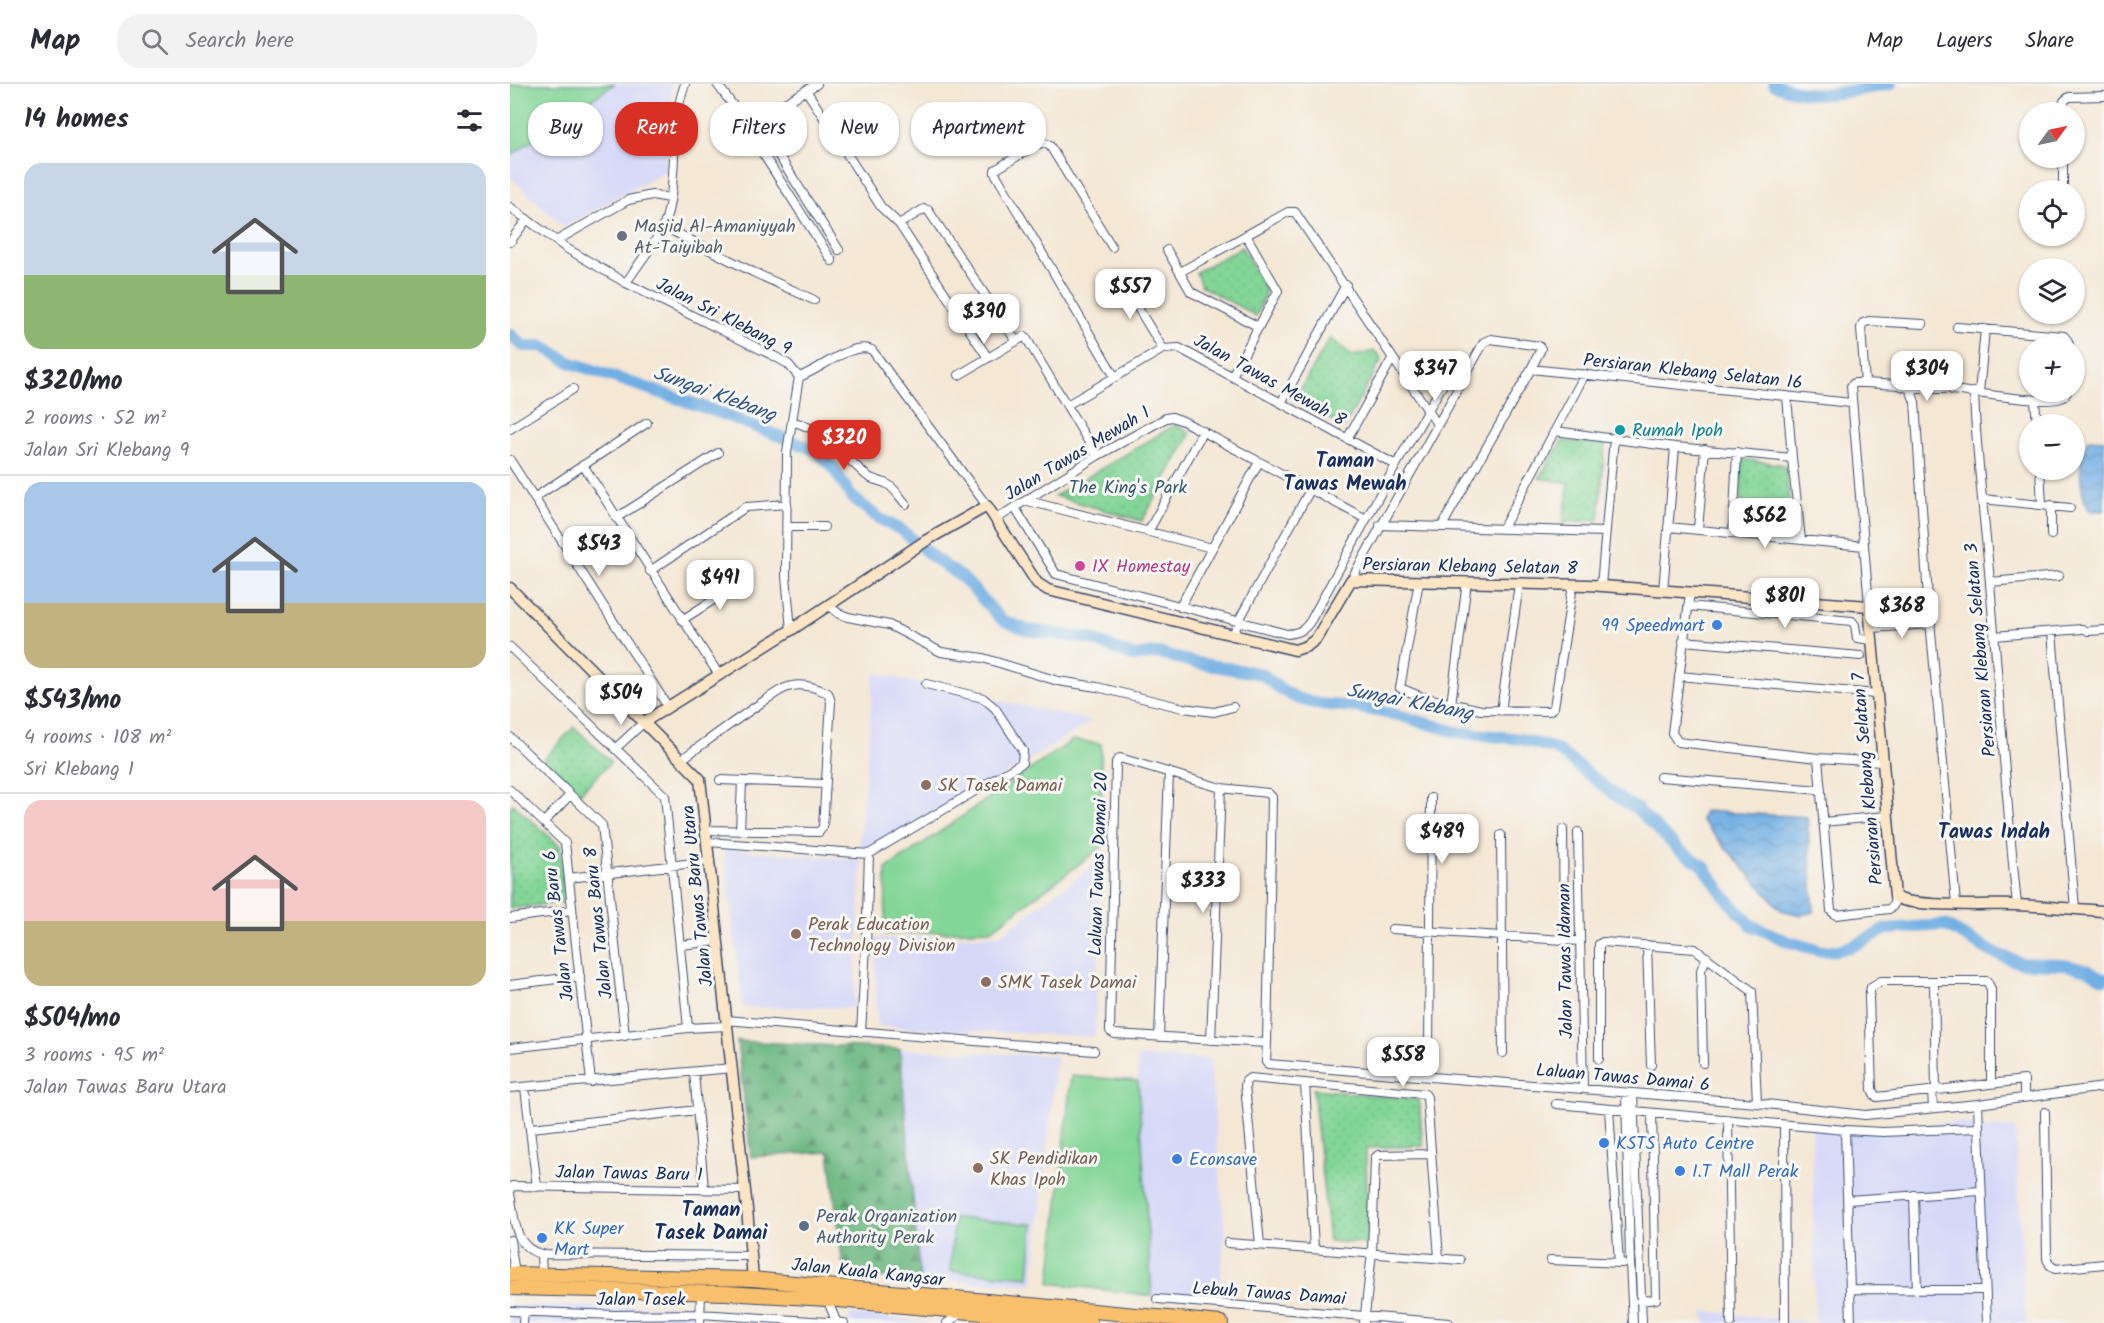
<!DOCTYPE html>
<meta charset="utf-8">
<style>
:root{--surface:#fff;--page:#f2f2f3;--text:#2b2b33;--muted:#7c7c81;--line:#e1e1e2;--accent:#d93025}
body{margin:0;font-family:Kalam,sans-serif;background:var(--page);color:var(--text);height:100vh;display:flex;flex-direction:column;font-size:22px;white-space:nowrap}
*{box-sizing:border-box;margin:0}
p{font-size:20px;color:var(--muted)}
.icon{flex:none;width:33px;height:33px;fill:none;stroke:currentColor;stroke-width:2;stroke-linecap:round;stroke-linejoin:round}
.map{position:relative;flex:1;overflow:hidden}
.details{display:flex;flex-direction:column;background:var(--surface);width:510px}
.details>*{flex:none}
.guide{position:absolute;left:18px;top:18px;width:570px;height:54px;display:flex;gap:12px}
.needle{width:39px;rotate:57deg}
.tools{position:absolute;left:1509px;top:18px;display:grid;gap:12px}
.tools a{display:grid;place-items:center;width:66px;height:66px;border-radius:50%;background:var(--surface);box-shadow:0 2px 4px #0004;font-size:30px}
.price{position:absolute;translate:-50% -51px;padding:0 14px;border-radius:12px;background:#fff;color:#222;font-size:20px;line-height:39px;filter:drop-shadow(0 2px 3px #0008)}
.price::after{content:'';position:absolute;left:50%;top:36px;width:18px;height:14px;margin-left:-9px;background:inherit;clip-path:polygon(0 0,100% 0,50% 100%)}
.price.active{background:var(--accent);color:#fff}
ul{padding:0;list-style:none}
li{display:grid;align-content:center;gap:12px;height:318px;padding:0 24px}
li+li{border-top:2px solid var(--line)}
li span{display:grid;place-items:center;height:186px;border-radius:18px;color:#555}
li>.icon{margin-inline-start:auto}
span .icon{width:108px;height:108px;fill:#fffc;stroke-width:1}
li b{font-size:26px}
h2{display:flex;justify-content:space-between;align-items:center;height:72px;padding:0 24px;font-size:26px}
.tag{padding:0 21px;border-radius:24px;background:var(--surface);box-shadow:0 2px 4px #0004;font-size:21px;line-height:54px}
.tag.active{background:var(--accent);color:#fff}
header{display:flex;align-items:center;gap:36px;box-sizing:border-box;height:84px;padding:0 30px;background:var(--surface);border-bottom:2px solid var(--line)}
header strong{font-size:28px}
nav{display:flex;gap:33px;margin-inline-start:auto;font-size:21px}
.search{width:420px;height:54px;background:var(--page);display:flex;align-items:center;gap:15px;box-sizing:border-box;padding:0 21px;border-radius:24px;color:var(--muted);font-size:22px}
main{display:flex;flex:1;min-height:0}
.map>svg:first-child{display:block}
.built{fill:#d6d8f8}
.grass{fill:#83d697;stroke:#4f827a;stroke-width:1.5}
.forest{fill:url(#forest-firs);stroke:#42736f;stroke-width:1.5}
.park{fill:url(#park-dots);stroke:#4f827a;stroke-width:1.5}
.water{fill:url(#water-waves);stroke:#466ea0;stroke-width:1.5}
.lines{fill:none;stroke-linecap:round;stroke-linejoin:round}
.river{stroke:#70aee3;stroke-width:12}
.street-casing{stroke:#3c4b70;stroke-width:10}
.secondary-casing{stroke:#3c4b70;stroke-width:13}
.highway-casing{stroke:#3c4b70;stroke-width:16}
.street{stroke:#fff;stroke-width:8}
.secondary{stroke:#fce5c4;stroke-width:10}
.highway{stroke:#f8bf6c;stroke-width:14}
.worship-dot{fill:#6b7280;stroke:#f6f6f2;stroke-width:2}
.culture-dot{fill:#0f9aa8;stroke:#f6f6f2;stroke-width:2}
.hotel-dot{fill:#d1479c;stroke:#f6f6f2;stroke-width:2}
.shop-dot{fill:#3f7fe0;stroke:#f6f6f2;stroke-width:2}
.education-dot{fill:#8d6e63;stroke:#f6f6f2;stroke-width:2}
.service-dot{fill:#5c6f8a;stroke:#f6f6f2;stroke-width:2}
.labels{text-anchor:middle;stroke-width:6;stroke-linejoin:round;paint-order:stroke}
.worship-label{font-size:18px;fill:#5b616d;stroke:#f6f6f2;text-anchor:start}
.street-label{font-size:18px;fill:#1b2f5e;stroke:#f6f6f2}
.culture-label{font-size:18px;fill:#0d838f;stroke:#f6f6f2;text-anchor:start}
.park-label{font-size:18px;fill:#35596c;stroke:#f6f6f2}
.hotel-label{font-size:18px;fill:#b23c85;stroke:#f6f6f2;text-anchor:start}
.shop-label{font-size:18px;fill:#366cbe;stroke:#f6f6f2;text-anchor:start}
.education-label{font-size:18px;fill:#785e54;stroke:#f6f6f2;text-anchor:start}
.service-label{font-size:18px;fill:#4e5e75;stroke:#f6f6f2;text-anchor:start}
.water-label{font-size:20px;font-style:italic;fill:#355586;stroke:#f6f6f2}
.neighbourhood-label{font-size:20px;font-weight:bold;fill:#1b2f5e;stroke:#f6f6f2}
</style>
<header>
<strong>Map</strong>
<div class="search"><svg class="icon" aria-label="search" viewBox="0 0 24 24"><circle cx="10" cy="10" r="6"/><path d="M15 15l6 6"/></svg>Search here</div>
<nav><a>Map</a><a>Layers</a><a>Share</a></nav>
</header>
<main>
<section class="details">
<h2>14 homes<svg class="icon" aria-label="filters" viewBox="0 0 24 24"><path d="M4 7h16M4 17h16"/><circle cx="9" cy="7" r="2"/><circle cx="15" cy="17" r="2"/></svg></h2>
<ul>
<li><span style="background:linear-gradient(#c9d6e8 60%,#8fb573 0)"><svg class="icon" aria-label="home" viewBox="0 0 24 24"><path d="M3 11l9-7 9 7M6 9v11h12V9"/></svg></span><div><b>$320/mo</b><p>2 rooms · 52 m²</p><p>Jalan Sri Klebang 9</p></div></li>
<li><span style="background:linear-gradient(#a9c7e8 65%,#c2b280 0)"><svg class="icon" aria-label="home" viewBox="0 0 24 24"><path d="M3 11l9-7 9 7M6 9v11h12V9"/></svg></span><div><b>$543/mo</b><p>4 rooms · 108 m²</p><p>Sri Klebang 1</p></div></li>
<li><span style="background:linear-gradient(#f6c9c9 65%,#c2b280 0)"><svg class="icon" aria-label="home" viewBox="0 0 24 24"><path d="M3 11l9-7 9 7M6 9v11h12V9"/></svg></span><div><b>$504/mo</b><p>3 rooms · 95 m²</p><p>Jalan Tawas Baru Utara</p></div></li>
</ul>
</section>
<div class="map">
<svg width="1594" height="1239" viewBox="0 0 1594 1239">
<defs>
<pattern id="forest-firs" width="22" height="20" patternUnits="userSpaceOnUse" patternTransform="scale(1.5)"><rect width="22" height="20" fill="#6ab780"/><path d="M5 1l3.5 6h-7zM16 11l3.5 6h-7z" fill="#56956c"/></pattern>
<pattern id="park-dots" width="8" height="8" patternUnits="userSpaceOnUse" patternTransform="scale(1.5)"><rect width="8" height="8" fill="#83d697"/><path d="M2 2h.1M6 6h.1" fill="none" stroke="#71b885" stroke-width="1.8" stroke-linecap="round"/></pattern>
<pattern id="water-waves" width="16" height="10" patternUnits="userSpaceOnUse" patternTransform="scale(1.5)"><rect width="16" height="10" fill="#70aee3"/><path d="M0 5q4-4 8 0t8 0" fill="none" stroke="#5b8ebb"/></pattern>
</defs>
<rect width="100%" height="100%" fill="#f6f6f2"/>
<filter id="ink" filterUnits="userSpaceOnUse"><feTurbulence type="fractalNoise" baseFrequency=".0167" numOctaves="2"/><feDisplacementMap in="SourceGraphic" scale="12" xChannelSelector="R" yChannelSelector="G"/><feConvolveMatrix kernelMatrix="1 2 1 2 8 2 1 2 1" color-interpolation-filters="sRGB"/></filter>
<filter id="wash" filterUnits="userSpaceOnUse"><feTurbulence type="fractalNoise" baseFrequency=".008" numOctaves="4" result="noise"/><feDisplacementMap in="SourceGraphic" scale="24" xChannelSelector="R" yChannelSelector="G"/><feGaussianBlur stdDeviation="1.35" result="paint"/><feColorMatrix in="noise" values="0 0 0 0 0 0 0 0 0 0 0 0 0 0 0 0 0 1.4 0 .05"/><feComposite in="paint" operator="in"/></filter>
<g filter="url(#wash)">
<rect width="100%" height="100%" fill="#f4e7d4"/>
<path class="built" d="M0,0H162L156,87L54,143L0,93Z
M364,589L582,637L374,766H349Z
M214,765L352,776L344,924L233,923Z
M591,776L585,953L367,942L365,855L490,851Z
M390,965L547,972L523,1200L410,1196Z
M627,973L700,975L715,1149L709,1214L642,1212Z
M1302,1038L1352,1044L1454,1038L1474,1044L1505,1043L1516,1239H1196L1193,1227L1305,1239Z
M0,1222H188L187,1239H0Z
M340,1230L425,1239H339Z"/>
<path class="grass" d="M0,0H104L0,72Z
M563,656L591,660L592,763L481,846L375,850L376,785Z
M561,992L628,997L642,1212L540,1199Z
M444,1134L523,1140L519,1193L440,1187Z"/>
<path class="forest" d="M227,957L390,965L410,1196L334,1190L319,1068L241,1073Z"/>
<path class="park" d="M732,163L756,207L746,232L691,202L686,188Z
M820,254L843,272L865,267L872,275L834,343L784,316Z
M665,341L681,349L632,437L545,412Z
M1052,357L1095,360L1089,436L1053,439L1059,399L1029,394Z
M1231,375L1275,381L1283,445L1231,442Z
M64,643L101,678L68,711L32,677Z
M3,720L50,762L54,818L0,825V723Z
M803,1005L909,1016L913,1062L856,1064L858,1160L819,1157Z"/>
<path class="water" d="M1579,355L1594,356V427H1580C1568,408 1567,373 1579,355Z
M1194,727L1297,733L1304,828L1291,831L1271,826L1191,736Z"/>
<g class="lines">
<path class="river" d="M1264,0C1302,18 1342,7 1381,0
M0,250L13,262H33L59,278L205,327L305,366L322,382L341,412L367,433L393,447L425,475L453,494L492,536L517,546L581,555L622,572L649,569L682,578L752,590L769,604L786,614L808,620L846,623L888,631L946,648L1011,655L1046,665L1113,717L1126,724L1169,766L1193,781L1215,813L1241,841L1279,858L1312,867L1329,866L1348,860L1376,845L1435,841L1484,869L1511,879L1550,880L1578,886L1594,895"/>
</g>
</g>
<g filter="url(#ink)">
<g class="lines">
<defs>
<path id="street" d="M207,0L233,35L246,36
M307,0L246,36L237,45L322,177
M296,6L371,123L389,140L478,274
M1554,28V17L1559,13L1594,12
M246,36L329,166
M1553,106V74
M0,123L56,164L116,199L264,272L278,280L289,293L277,368L276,492L281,546
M389,140L414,125L418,126L506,257
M153,142L243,188L304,216
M46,157L118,116L142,111L160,114
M0,158L17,135
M602,163L540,62L534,59L527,60L485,86V89L605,293
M657,166L681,208L749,243
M670,188L778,128H785L927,340
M609,193L653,265
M116,199C125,184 148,156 154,141C170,95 158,45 175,0
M1413,240L1359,237L1353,239L1351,244L1355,299L1389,301L1400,305L1405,318L1418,515L1446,820
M1447,243L1554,252L1558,257L1559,262
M1021,285L1341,319
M449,291L515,252L587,372
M722,292L768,207L736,151
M289,293C310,286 341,257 362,266L477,422
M1355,299H1344L1341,302L1359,522L1418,515
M1400,305H1434
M1442,306C1464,308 1535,321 1551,314C1555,312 1555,312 1557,308
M1464,308C1466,372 1475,435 1480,499C1489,606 1496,714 1507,821
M1469,309L1475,245
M1277,312L1282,374L1291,456
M1525,316L1527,340
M771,319L836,201
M557,321L653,265L669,264L886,381
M282,337C322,350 326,365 356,391C363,397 370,396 377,400C384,403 390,414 396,420
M0,345L63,305
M1045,347L1165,363L1282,374
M837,355L882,275
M0,376L158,623
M73,381L209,591
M1530,386L1532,420
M24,414L137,339
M1472,415L1560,424
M518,417L702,464
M1541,421V451
M505,424L546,490L777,550C789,549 795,546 801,536L886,381L946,278L949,276L961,281
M106,434L208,369
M486,435L587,372L656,334L662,333L673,337L856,435
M870,441L1095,448
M277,443H314
M1158,443L1354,462
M993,444L1075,290
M1188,445L1195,365
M638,448L693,347
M1223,449L1227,368
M140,487L236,423L277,420
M841,496L974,258L981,255L1029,262L1031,265L1021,285L932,442
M909,497L890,604L912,613L971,626L1039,627L1044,623L1063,501
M1480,498L1549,492
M1091,502L1104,354
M1153,507L1165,363
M1180,509L1162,649L1168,658L1308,674L1372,678
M318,521L328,529L338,533L379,541L431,568L473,574L548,597L587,603L673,624L704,628L723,623
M1178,522L1342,537L1345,541L1347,554L1362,556
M670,523L749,378
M172,536L233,497
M1361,544L1421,540
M1578,547L1594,546
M1542,548L1565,825
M723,552L728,538L800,406
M1484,552L1572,545
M1173,557L1351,572
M0,563L155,712L178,944
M1169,592L1366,610
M941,620L957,498
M991,627L1009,500
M0,653L92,741L115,952
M105,665L134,638
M1308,674L1321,827L1326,831L1379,825L1383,822L1385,813
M172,675C200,655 228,634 257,615C265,610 273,603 282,602C294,599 307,604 318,609L321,618L313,743L309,748L196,746
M1150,693L1311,706
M210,696L315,700
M0,706L55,759L81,998
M34,738L60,711
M1313,738L1377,732
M1053,745L1054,856
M230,747L232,697
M1068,748L1073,1005
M991,751L993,969
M198,758L359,770L512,679L513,667L485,624L473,614L416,600
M59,794L200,777
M0,834L62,826
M882,845L1070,857
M170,861L208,857
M1137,861L1141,981
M1424,898L1426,1006
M0,901L70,892
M216,936L584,967
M351,948L356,861L359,770
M649,953L659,688
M701,956L711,704
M757,959L605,950L600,947L606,678L610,674L711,704L758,709L762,713L757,959L756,978L758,980L1247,1019L1355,1031L1468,1020L1594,1003
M0,964L178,944L217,942
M919,966L921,714
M1089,975V860L1093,858L1185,865L1242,907L1247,1019
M1193,979L1191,886L1197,873
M184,988L194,1105
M795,999L804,1165
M1481,999V905L1477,897H1371L1361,903L1359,913L1362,1005L1365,1012L1367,1013L1514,996V1013
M0,1004L222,984
M15,1004L27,1103
M1422,1006L1423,1024
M1116,1009L1120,1178L1123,1239
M1123,1009L1132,1239
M1046,1020L1335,1046L1373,1048L1467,1044
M1468,1020L1477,1239
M1099,1025L1109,1179
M1535,1028L1537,1175L1540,1181L1545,1185L1594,1180
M1218,1036L1221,1239
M1274,1041L1275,1239
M21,1044L188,1026
M1335,1046L1341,1239
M0,1105L2,1102L235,1106
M0,1110C5,1134 3,1163 31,1170L242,1172
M1404,1111L1407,1206
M1338,1116L1470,1107
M0,1156L5,1190
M718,1159L950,1176
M750,1161L735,1001L736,997L740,994L915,1010L917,1013L929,1174
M31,1170L32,1191
M1041,1176L1112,1179
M1340,1205L1475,1206
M317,1215L326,1237
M647,1215L939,1239
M1130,1217L1146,1215L1142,1029
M0,1227L105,1231L190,1230L334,1239
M13,1239L14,1228
M190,1239L191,1209
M437,1239L451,1229
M854,1239L862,1169L865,1074L868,1071L921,1070"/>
<path id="secondary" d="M0,504L190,695L237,1125L243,1195
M134,638L281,546L417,456L477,422L527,499L538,506L785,566L797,562L806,555L841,496L1079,501L1359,522L1385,813C1404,824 1479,820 1505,821C1535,822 1564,825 1594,827"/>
<path id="highway" d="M0,1190L243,1195L711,1239
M0,1204L216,1209L317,1215L580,1239"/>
</defs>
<use href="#street" class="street-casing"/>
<use href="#secondary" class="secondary-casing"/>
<use href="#highway" class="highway-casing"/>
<use href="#street" class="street"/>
<use href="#secondary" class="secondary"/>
<use href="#highway" class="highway"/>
</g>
</g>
<circle class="worship-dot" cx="112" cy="152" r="6"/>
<circle class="culture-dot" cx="1110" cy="346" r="6"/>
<circle class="hotel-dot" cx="570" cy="482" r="6"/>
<g class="shop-dot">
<circle cx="1207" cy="541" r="6"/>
<circle cx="1094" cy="1059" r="6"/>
<circle cx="667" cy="1075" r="6"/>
<circle cx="1170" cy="1087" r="6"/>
<circle cx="32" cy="1154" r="6"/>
</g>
<g class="education-dot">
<circle cx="416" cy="701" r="6"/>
<circle cx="286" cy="850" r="6"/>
<circle cx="476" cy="898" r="6"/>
<circle cx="468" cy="1084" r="6"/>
</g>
<circle class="service-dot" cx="294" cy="1142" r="6"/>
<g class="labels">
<g class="worship-label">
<text x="124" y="148">Masjid Al-Amaniyyah<tspan x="124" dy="21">At-Taiyibah</tspan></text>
</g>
<g class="street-label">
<text transform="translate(214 232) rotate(27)" y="6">Jalan Sri Klebang 9</text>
<text transform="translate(1183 287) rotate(6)" y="6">Persiaran Klebang Selatan 16</text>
<text transform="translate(760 296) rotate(29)" y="6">Jalan Tawas Mewah 8</text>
<text transform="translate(567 369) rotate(-31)" y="6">Jalan Tawas Mewah 1</text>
<text transform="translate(960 482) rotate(1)" y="6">Persiaran Klebang Selatan 8</text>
<text transform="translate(1470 566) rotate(-95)" y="6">Persiaran Klebang Selatan 3</text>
<text transform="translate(1357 695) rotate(-95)" y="6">Persiaran Klebang Selatan 7</text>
<text transform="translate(588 780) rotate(-88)" y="6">Laluan Tawas Damai 20</text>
<text transform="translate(187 812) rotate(-96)" y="6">Jalan Tawas Baru Utara</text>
<text transform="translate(88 839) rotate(-96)" y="6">Jalan Tawas Baru 8</text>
<text transform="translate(48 842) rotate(-97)" y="6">Jalan Tawas Baru 6</text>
<text transform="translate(1055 877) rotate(-91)" y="6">Jalan Tawas Idaman</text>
<text transform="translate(1113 993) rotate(5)" y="6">Laluan Tawas Damai 6</text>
<text transform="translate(119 1089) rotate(1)" y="6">Jalan Tawas Baru 1</text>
<text transform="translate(358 1188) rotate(6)" y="6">Jalan Kuala Kangsar</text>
<text transform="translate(759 1209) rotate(4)" y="6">Lebuh Tawas Damai</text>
<text x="131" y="1221">Jalan Tasek</text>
</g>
<g class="culture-label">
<text x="1122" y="352">Rumah Ipoh</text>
</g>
<g class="park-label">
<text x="618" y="409">The King's Park</text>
</g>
<g class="hotel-label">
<text x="582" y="488">IX Homestay</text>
</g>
<g class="shop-label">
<text x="1195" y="547" text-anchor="end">99 Speedmart</text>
<text x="1106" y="1065">KSTS Auto Centre</text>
<text x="679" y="1081">Econsave</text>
<text x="1182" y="1093">I.T Mall Perak</text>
<text x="44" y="1150">KK Super<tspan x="44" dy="21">Mart</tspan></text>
</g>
<g class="education-label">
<text x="428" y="707">SK Tasek Damai</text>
<text x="298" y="846">Perak Education<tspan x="298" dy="21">Technology Division</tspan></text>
<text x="488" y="904">SMK Tasek Damai</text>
<text x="480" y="1080">SK Pendidikan<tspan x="480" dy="21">Khas Ipoh</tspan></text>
</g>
<g class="service-label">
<text x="306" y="1138">Perak Organization<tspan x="306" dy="21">Authority Perak</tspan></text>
</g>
<g class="water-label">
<text transform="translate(205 309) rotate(20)" y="7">Sungai Klebang</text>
<text transform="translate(900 617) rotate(11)" y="7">Sungai Klebang</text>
</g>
<g class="neighbourhood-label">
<text x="835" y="383">Taman<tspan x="835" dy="23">Tawas Mewah</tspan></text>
<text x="1484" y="754">Tawas Indah</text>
<text x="201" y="1132">Taman<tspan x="201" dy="23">Tasek Damai</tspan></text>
</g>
</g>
</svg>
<div class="tools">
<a><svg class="needle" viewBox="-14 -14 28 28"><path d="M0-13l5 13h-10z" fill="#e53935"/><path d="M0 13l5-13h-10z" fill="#7c7c81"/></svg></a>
<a><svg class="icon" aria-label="locate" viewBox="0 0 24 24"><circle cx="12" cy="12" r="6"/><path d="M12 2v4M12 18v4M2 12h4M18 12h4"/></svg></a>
<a><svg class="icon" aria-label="layers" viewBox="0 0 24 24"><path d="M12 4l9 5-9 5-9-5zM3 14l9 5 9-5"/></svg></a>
<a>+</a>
<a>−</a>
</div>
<b class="price" style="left:620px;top:236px">$557</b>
<b class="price" style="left:474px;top:261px">$390</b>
<b class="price" style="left:925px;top:318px">$347</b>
<b class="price" style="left:1417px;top:318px">$304</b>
<b class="price active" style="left:334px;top:387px">$320</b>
<b class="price" style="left:1255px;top:465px">$562</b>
<b class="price" style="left:89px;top:493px">$543</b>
<b class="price" style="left:210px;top:527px">$491</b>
<b class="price" style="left:1275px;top:545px">$801</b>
<b class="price" style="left:1392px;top:555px">$368</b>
<b class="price" style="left:111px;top:642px">$504</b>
<b class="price" style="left:932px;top:781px">$489</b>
<b class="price" style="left:693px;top:830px">$333</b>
<b class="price" style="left:893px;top:1004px">$558</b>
<div class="guide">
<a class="tag">Buy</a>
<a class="tag active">Rent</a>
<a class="tag">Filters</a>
<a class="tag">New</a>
<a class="tag">Apartment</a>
</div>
</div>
</main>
